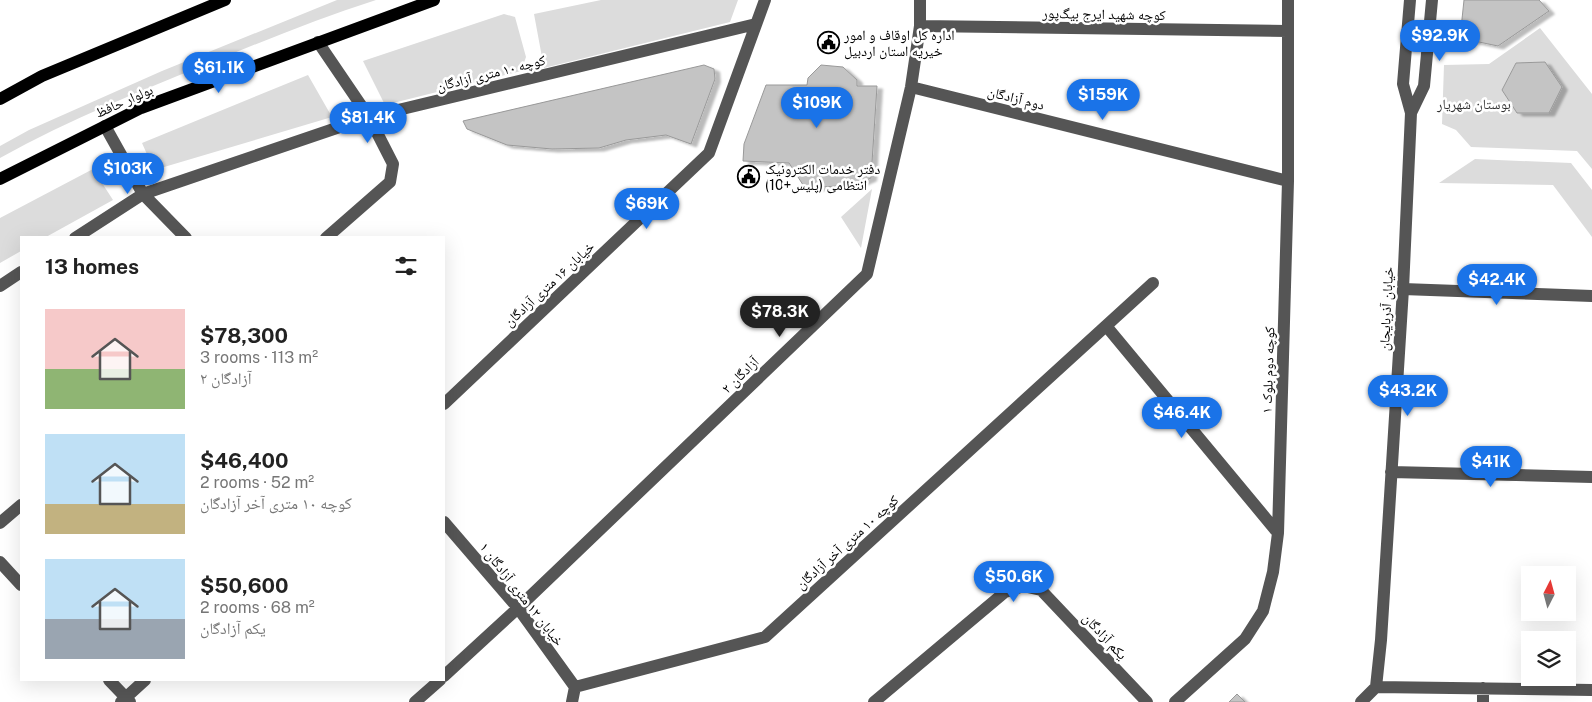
<!DOCTYPE html>
<meta charset="utf-8">
<style>
:root{--surface:#fff;--page:#f2f2f2;--text:#222;--muted:#767676;--accent:#1a73e8}
body{margin:0;font-family:"Public Sans","Noto Naskh Arabic",sans-serif;background:var(--page);color:var(--text);height:100vh;display:flex;flex-direction:column;font-size:19px;white-space:nowrap}
*{box-sizing:border-box;margin:0}
p{font-size:16px;color:var(--muted)}
.icon{flex:none;width:28px;height:28px;fill:none;stroke:currentColor;stroke-width:2;stroke-linecap:round;stroke-linejoin:round}
.map{position:relative;flex:1;overflow:hidden}
.panel{position:absolute;left:20px;top:236px;width:425px;height:445px;display:flex;flex-direction:column;background:var(--surface);border-radius:0px;box-shadow:0 5px 20px #0002}
.panel>*{flex:none}
.needle{width:32px;rotate:6deg}
.tools{position:absolute;left:1521px;top:566px;display:grid;gap:10px}
.tools a{display:grid;place-items:center;width:55px;height:55px;border-radius:0px;background:var(--surface);box-shadow:0 5px 20px #0002;font-size:25px}
.price{position:absolute;translate:-50% -42px;padding:0 11px;border-radius:18px;background:var(--accent);color:#fff;font-size:16px;line-height:32px;filter:drop-shadow(0 1px 2px #0008)}
.price::after{content:'';position:absolute;left:50%;top:30px;width:15px;height:11px;margin-left:-8px;background:inherit;clip-path:polygon(0 0,100% 0,50% 100%)}
.price.current{background:#222;color:#fff}
ul{padding:0;list-style:none}
li{display:flex;align-items:center;gap:15px;height:125px;padding:0 25px}
li span{display:grid;place-items:center;flex:none;width:140px;height:100px;border-radius:0px;color:#555}
li>.icon{margin-inline-start:auto}
span .icon{width:60px;height:60px;fill:#fffc;stroke-width:1}
li b{font-size:21px}
h2{display:flex;justify-content:space-between;align-items:center;height:60px;padding:0 25px;font-size:21px}
.map>svg:first-child{display:block}
.green{fill:#dcdcdc;fill-rule:evenodd}
.building{fill:#c4c4c4;stroke:#999;filter:url(#shadow)}
.lines{fill:none;stroke-linecap:round;stroke-linejoin:round}
.minor{stroke:#555;stroke-width:12}
.major{stroke:#000;stroke-width:12}
.labels{text-anchor:middle;stroke-width:5;stroke-linejoin:round;paint-order:stroke}
.street-label{font-size:14px;fill:#000;stroke:#fff}
.poi-label{font-size:14px;fill:#000;stroke:#fff;text-anchor:start}
.park-label{font-size:14px;fill:#333;stroke:#fff}
</style>
<div class="map">
<svg width="1592" height="702" viewBox="0 0 1592 702">
<defs>
<filter id="shadow"><feDropShadow dx="5.5" dy="3" stdDeviation="1" flood-color="#0004"/></filter>
</defs>
<rect width="100%" height="100%" fill="#fff"/>
<path class="green" d="M337,0H376C323,17 271,38 219,59C145,89 70,119 0,158V146L29,130L162,71Z
M601,0H738L730,22L544,68L534,14Z
M504,14L515,17L526,57L521,71L385,105L363,61Z
M1540,28L1592,94V169L1577,151L1471,147L1456,130L1442,124L1444,65L1489,64ZM1516,63L1548,113H1517L1502,90Z
M308,75L332,117L154,170L142,143Z
M1475,159L1571,163L1592,190V237L1553,185L1439,183Z
M93,169L113,200L46,237L21,238V251L0,263V218Z
M872,189L861,248L841,217Z"/>
<path class="building" d="M1464,0H1539L1549,11L1498,46L1460,38Z
M1545,62L1562,87L1549,113H1517L1502,90L1516,63Z
M704,65L714,69L715,79L691,144L666,135L626,140L599,148L552,149L507,145L467,129L463,121Z
M821,65L843,67L857,80V86H877L871,178L855,185L805,188L789,163L743,161L744,144L766,85H807L808,78Z
M1237,694L1245,702H1229Z"/>
<g class="lines">
<path class="minor" d="M920,26L1287,31
M318,42L369,117L393,164L390,182L326,238
M911,87L1288,181
M1411,113L1424,86L1432,0
M105,126L143,194L186,238
M75,238L143,194L369,117L756,24
M0,286L21,272
M1403,289L1592,296
M1107,327L1278,533
M444,404L709,153L765,0
M1391,472L1592,477
M444,522L518,608L575,687
M0,523L21,505
M0,562L21,585
M444,676L518,608L867,274L911,87L920,26V0
M109,680L130,702
M1376,687L1592,690
M121,702L145,680
M415,702L440,680
M572,702L575,687L765,637L1153,283
M874,702L1005,592L1023,586L1041,590L1147,702
M1175,702L1245,639L1263,611L1273,572L1278,533L1288,181V0
M1361,702L1376,687L1381,640L1403,289L1411,113L1403,84L1410,0
M1483,702V688"/>
<path class="major" d="M0,99L42,76L225,0
M0,179L141,108L434,0"/>
</g>
<defs>
<symbol id="civic-ring" viewBox="-11 -11 22 22"><circle r="9.5" fill="#fff" stroke="#000" stroke-width="1.5"/><path d="M-.6-6.5H3V-4.5H.6V-3L4-1V1h2V6H-6V1h2V-1L-.6-3ZM-1.2 2.5V6h2.4V2.5Z" fill="#000"/></symbol>
</defs>
<g fill-rule="evenodd">
<use href="#civic-ring" x="816" y="30" width="25" height="25"/>
<use href="#civic-ring" x="736" y="164" width="25" height="25"/>
</g>
<g class="labels">
<g class="street-label">
<text transform="translate(1104 14) rotate(1)" y="5">کوچه شهید ایرج بیگ‌پور</text>
<text transform="translate(491 73) rotate(-14)" y="5">کوچه ۱۰ متری آزادگان</text>
<text transform="translate(1016 98) rotate(14)" y="5">دوم آزادگان</text>
<text transform="translate(124 101) rotate(-24)" y="5">بولوار حافظ</text>
<text transform="translate(549 284) rotate(-43)" y="5">خیابان ۱۶ متری آزادگان</text>
<text transform="translate(1386 309) rotate(-87)" y="5">خیابان آذربایجان</text>
<text transform="translate(1268 370) rotate(-88)" y="5">کوچه دوم بلوک ۱</text>
<text transform="translate(740 375) rotate(-44)" y="5">آزادگان ۲</text>
<text transform="translate(847 542) rotate(-42)" y="5">کوچه ۱۰ متری آخر آزادگان</text>
<text transform="translate(522 594) rotate(52)" y="5">خیابان ۱۲ متری آزادگان ۱</text>
<text transform="translate(1105 636) rotate(47)" y="5">یکم آزادگان</text>
</g>
<g class="poi-label">
<text x="844" y="40">اداره کل اوقاف و امور<tspan x="844" dy="16">خیریه استان اردبیل</tspan></text>
<text x="765" y="174">دفتر خدمات الکترونیک<tspan x="765" dy="16">انتظامی (پلیس+10)</tspan></text>
</g>
<g class="park-label">
<text x="1474" y="109">بوستان شهریار</text>
</g>
</g>
</svg>
<div class="tools">
<a><svg class="needle" viewBox="-14 -14 28 28"><path d="M0-13l5 13h-10z" fill="#e53935"/><path d="M0 13l5-13h-10z" fill="#767676"/></svg></a>
<a><svg class="icon" aria-label="layers" viewBox="0 0 24 24"><path d="M12 4l9 5-9 5-9-5zM3 14l9 5 9-5"/></svg></a>
</div>
<b class="price" style="left:1440px;top:62px">$92.9K</b>
<b class="price" style="left:219px;top:94px">$61.1K</b>
<b class="price" style="left:1103px;top:121px">$159K</b>
<b class="price" style="left:817px;top:129px">$109K</b>
<b class="price" style="left:368px;top:144px">$81.4K</b>
<b class="price" style="left:128px;top:195px">$103K</b>
<b class="price" style="left:647px;top:230px">$69K</b>
<b class="price" style="left:1497px;top:306px">$42.4K</b>
<b class="price current" style="left:780px;top:338px">$78.3K</b>
<b class="price" style="left:1408px;top:417px">$43.2K</b>
<b class="price" style="left:1182px;top:439px">$46.4K</b>
<b class="price" style="left:1491px;top:488px">$41K</b>
<b class="price" style="left:1014px;top:603px">$50.6K</b>
<section class="panel">
<h2>13 homes<svg class="icon" aria-label="filters" viewBox="0 0 24 24"><path d="M4 7h16M4 17h16"/><circle cx="9" cy="7" r="2"/><circle cx="15" cy="17" r="2"/></svg></h2>
<ul>
<li><span style="background:linear-gradient(#f6c9c9 60%,#8fb573 0)"><svg class="icon" aria-label="home" viewBox="0 0 24 24"><path d="M3 11l9-7 9 7M6 9v11h12V9"/></svg></span><div><b>$78,300</b><p>3 rooms · 113 m²</p><p>آزادگان ۲</p></div></li>
<li><span style="background:linear-gradient(#bfe0f5 70%,#c2b280 0)"><svg class="icon" aria-label="home" viewBox="0 0 24 24"><path d="M3 11l9-7 9 7M6 9v11h12V9"/></svg></span><div><b>$46,400</b><p>2 rooms · 52 m²</p><p>کوچه ۱۰ متری آخر آزادگان</p></div></li>
<li><span style="background:linear-gradient(#bfe0f5 60%,#9aa5b1 0)"><svg class="icon" aria-label="home" viewBox="0 0 24 24"><path d="M3 11l9-7 9 7M6 9v11h12V9"/></svg></span><div><b>$50,600</b><p>2 rooms · 68 m²</p><p>یکم آزادگان</p></div></li>
</ul>
</section>
</div>
